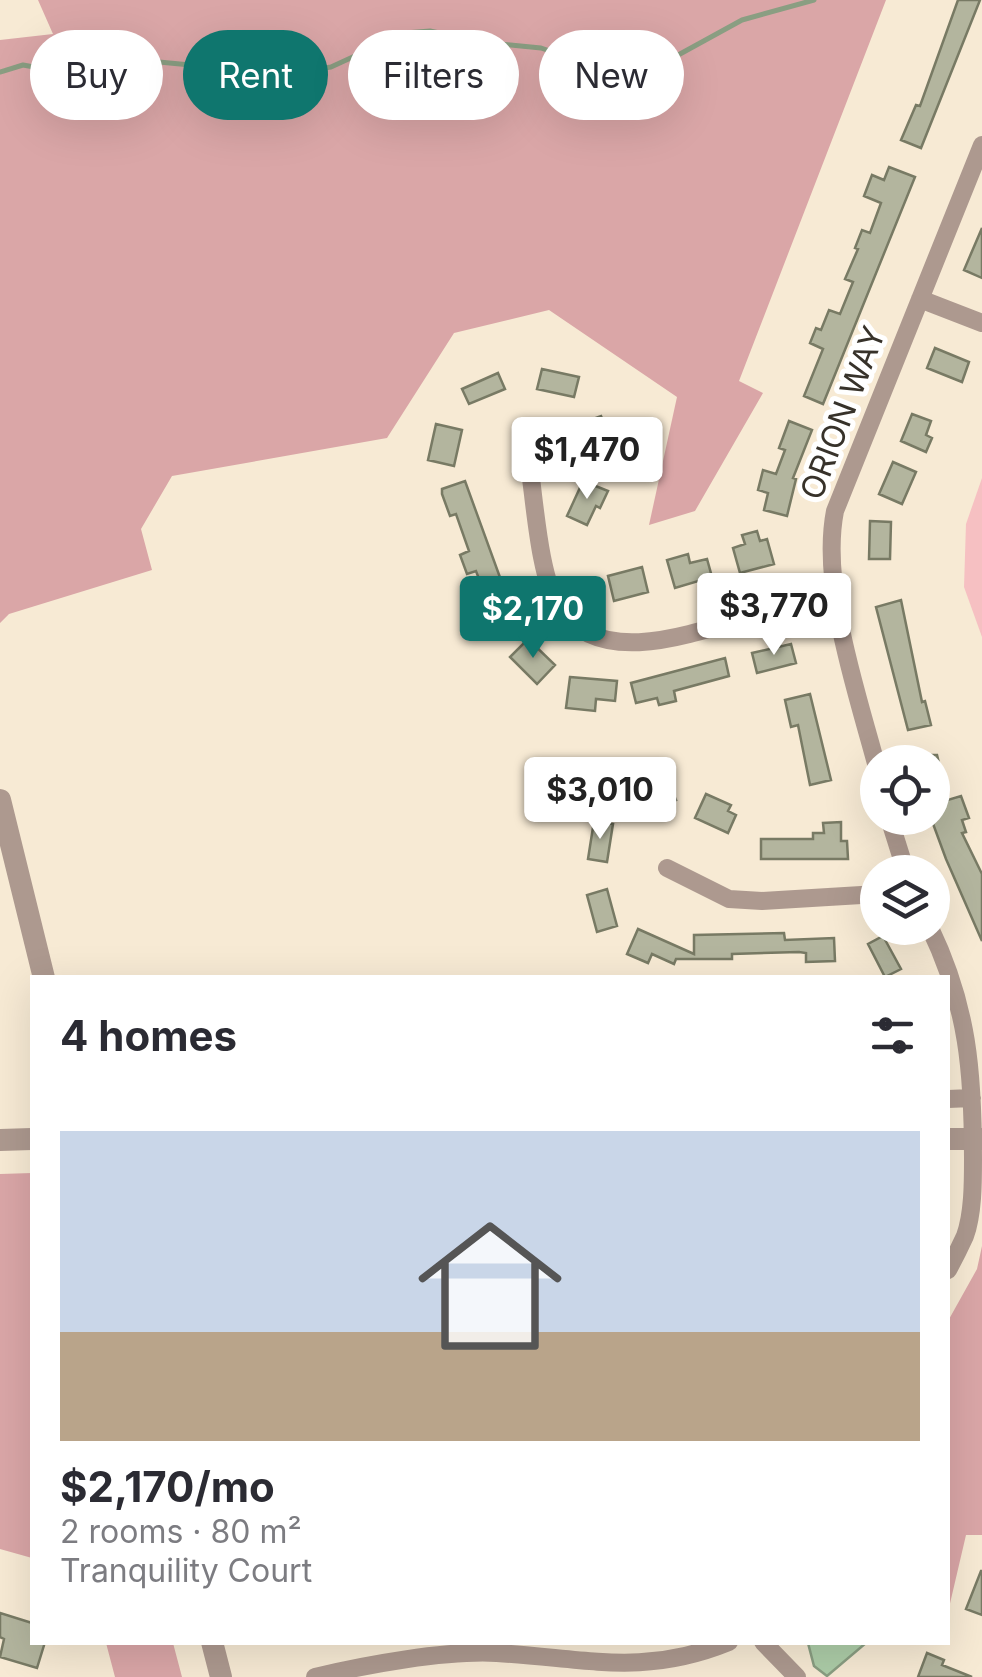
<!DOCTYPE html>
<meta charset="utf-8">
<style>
:root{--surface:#fff;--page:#f7f7f7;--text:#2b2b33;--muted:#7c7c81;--line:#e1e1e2;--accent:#0f766e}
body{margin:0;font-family:Inter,sans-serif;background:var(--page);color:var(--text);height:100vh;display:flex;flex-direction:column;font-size:38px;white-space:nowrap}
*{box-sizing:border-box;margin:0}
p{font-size:32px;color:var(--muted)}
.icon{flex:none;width:55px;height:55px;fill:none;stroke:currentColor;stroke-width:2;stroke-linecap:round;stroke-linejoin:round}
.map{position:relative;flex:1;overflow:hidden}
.sheet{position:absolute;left:30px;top:975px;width:920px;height:670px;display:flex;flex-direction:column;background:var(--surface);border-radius:0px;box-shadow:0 10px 40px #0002}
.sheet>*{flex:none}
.hud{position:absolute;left:30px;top:30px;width:922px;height:90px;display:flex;gap:20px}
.tools{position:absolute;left:860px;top:745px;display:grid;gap:20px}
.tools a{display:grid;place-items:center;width:90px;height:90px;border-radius:50%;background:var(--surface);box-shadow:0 10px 40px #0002;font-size:50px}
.price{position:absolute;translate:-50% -85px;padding:0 22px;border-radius:10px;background:#fff;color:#222;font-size:32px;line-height:65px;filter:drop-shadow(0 2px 5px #0008)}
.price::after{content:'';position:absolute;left:50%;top:60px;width:30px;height:22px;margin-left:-15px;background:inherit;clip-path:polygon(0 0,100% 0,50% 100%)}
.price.selected{background:var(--accent);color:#fff}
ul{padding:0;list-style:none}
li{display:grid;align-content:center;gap:20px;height:530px;padding:0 30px}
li+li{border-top:2px solid var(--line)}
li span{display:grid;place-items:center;height:310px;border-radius:0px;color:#555}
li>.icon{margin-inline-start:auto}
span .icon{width:180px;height:180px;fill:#fffc;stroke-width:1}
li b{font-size:42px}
h2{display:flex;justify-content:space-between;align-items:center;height:120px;padding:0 30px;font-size:42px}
.chip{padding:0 35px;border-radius:45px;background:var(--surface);box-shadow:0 10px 40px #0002;font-size:35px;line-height:90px}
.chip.selected{background:var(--accent);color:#fff}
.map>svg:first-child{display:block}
.green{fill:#f6c0c2}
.forest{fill:#daa6a7}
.water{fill:#adcda8;stroke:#8a9e82;stroke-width:2.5}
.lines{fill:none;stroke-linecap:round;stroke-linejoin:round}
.stream{stroke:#8a9e82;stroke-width:5}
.building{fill:#b3b59e;stroke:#787a64;stroke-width:2.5}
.minor{stroke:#ad998f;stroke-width:18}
.tertiary{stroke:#ad998f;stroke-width:22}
.labels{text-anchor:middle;stroke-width:10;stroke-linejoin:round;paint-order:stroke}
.street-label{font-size:32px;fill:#37322a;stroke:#fff}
</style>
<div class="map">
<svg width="982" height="1677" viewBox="0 0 982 1677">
<rect width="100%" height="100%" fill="#f7ead4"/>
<path class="green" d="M982,478V637L964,587L966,524Z"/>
<path class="forest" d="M38,0H886L739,381L763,393L695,511L649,525L677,397L549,310L454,333L387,438L172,476L141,529L152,570L9,614L0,623V40L53,34Z
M32,1173V1558L0,1549V1174Z
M982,1246V1535H966L948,1612V1321L977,1269Z
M106,1643H173L182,1677H115Z"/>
<path class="water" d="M808,1643V1642L866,1643L827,1676L814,1666Z"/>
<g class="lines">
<path class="stream" d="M0,72L23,65L56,71L138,60L285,74L331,67L405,33L430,31L481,42L541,48L606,70L635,73L680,54L742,20L814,0"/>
</g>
<path class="building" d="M958,0H980L921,148L901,140L916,105L920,106Z
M889,167L915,177L823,404L804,396L823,349L810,343L816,328L821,330L829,310L840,314L853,282L845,279L858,249L855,248L862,230L870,233L881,203L864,196L872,175L884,180Z
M982,228V278L964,270Z
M935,348L969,362L962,382L927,368Z
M542,369L579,377L574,397L537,389Z
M498,373L505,389L469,404L462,389Z
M912,414L931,421L926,435L932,438L926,452L901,441Z
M601,416L616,452L597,460L582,423Z
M789,421L812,430L793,478L796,479L787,516L764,510L768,493L758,490L763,470L776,474L785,450L779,448Z
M436,424L462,430L454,466L428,460Z
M893,462L916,472L902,504L879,494Z
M465,481L514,616L488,626L478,600L486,597L476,571L467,574L460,555L469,551L456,514L450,516L442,494V489Z
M583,481L608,491L600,508L596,506L587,525L567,516Z
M870,521L891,522L890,559H869Z
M757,531L760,541L767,539L774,564L740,573L733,548L745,544L742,535Z
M688,554L690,563L707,559L712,577L675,588L667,560Z
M642,567L648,592L614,601L608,576Z
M901,600L922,702L925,701L931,725L908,730L876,607Z
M528,639L555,665L537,684L510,657Z
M791,644L796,663L757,673L752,653Z
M725,658L729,676L674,691L676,701L659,705L657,698L636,703L631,683Z
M570,677L617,681L615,701L596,699L595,711L566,708Z
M810,694L831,780L810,785L798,725L791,727L785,700Z
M932,755H937L948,800L961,796L969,818L962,820L966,832L962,833L982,874V941L946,859L932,821Z
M666,776L676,800L636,817L629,800L642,794L639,787Z
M706,794L731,805L728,811L736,815L728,833L695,818Z
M594,821L613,824L607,862L588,859Z
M841,822V841H847L848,859H761V839H813V833H824L823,823Z
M607,889L617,926L597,932L587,895Z
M638,929L694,954V935L784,933L785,940L834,938L835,961L806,962V953L799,952L732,954V959H676L674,964L652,954L648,963L627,954Z
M883,936L901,969L885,977L868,944Z
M981,1571H982V1615L966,1609Z
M0,1613L32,1623V1642H45L37,1668L0,1657L4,1639L0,1637Z
M927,1653L944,1660L942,1665L972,1677H918Z"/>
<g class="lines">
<path class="minor" d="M920,299L982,323
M529,464C535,502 539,577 559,607C605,679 720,621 783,607C800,603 819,601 836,599
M878,771C858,695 820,587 835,511L982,145
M889,818L906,872
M667,868L729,899L762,901L878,894
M930,928C968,1007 973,1072 973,1159C973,1183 973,1214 965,1236C960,1247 954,1259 948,1270
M948,1099L972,1098
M763,1642L797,1677
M315,1677C364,1665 447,1650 497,1653C586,1658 643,1677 729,1642"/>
<path class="tertiary" d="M0,800L44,978
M948,1139H982
M0,1140L32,1139
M212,1642L221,1677"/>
</g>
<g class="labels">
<g class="street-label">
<text transform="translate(843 413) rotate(-69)" y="11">ORION WAY</text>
</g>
</g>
</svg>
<div class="tools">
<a><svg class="icon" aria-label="locate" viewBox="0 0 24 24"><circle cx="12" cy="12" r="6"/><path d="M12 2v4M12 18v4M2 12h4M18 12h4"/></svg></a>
<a><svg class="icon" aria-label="layers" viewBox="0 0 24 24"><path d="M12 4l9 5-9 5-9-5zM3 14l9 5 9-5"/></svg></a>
</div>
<b class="price" style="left:587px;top:502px">$1,470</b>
<b class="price" style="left:774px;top:658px">$3,770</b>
<b class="price selected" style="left:533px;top:661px">$2,170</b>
<b class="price" style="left:600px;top:842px">$3,010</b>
<div class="hud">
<a class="chip">Buy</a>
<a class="chip selected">Rent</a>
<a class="chip">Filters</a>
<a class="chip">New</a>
</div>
<section class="sheet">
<h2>4 homes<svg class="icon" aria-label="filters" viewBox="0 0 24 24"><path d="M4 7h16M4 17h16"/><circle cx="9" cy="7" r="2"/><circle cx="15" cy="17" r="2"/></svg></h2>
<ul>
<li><span style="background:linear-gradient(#c9d6e8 65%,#b9a48a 0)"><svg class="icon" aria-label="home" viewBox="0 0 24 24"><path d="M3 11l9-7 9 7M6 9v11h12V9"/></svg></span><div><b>$2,170/mo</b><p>2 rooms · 80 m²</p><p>Tranquility Court</p></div></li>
</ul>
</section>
</div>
